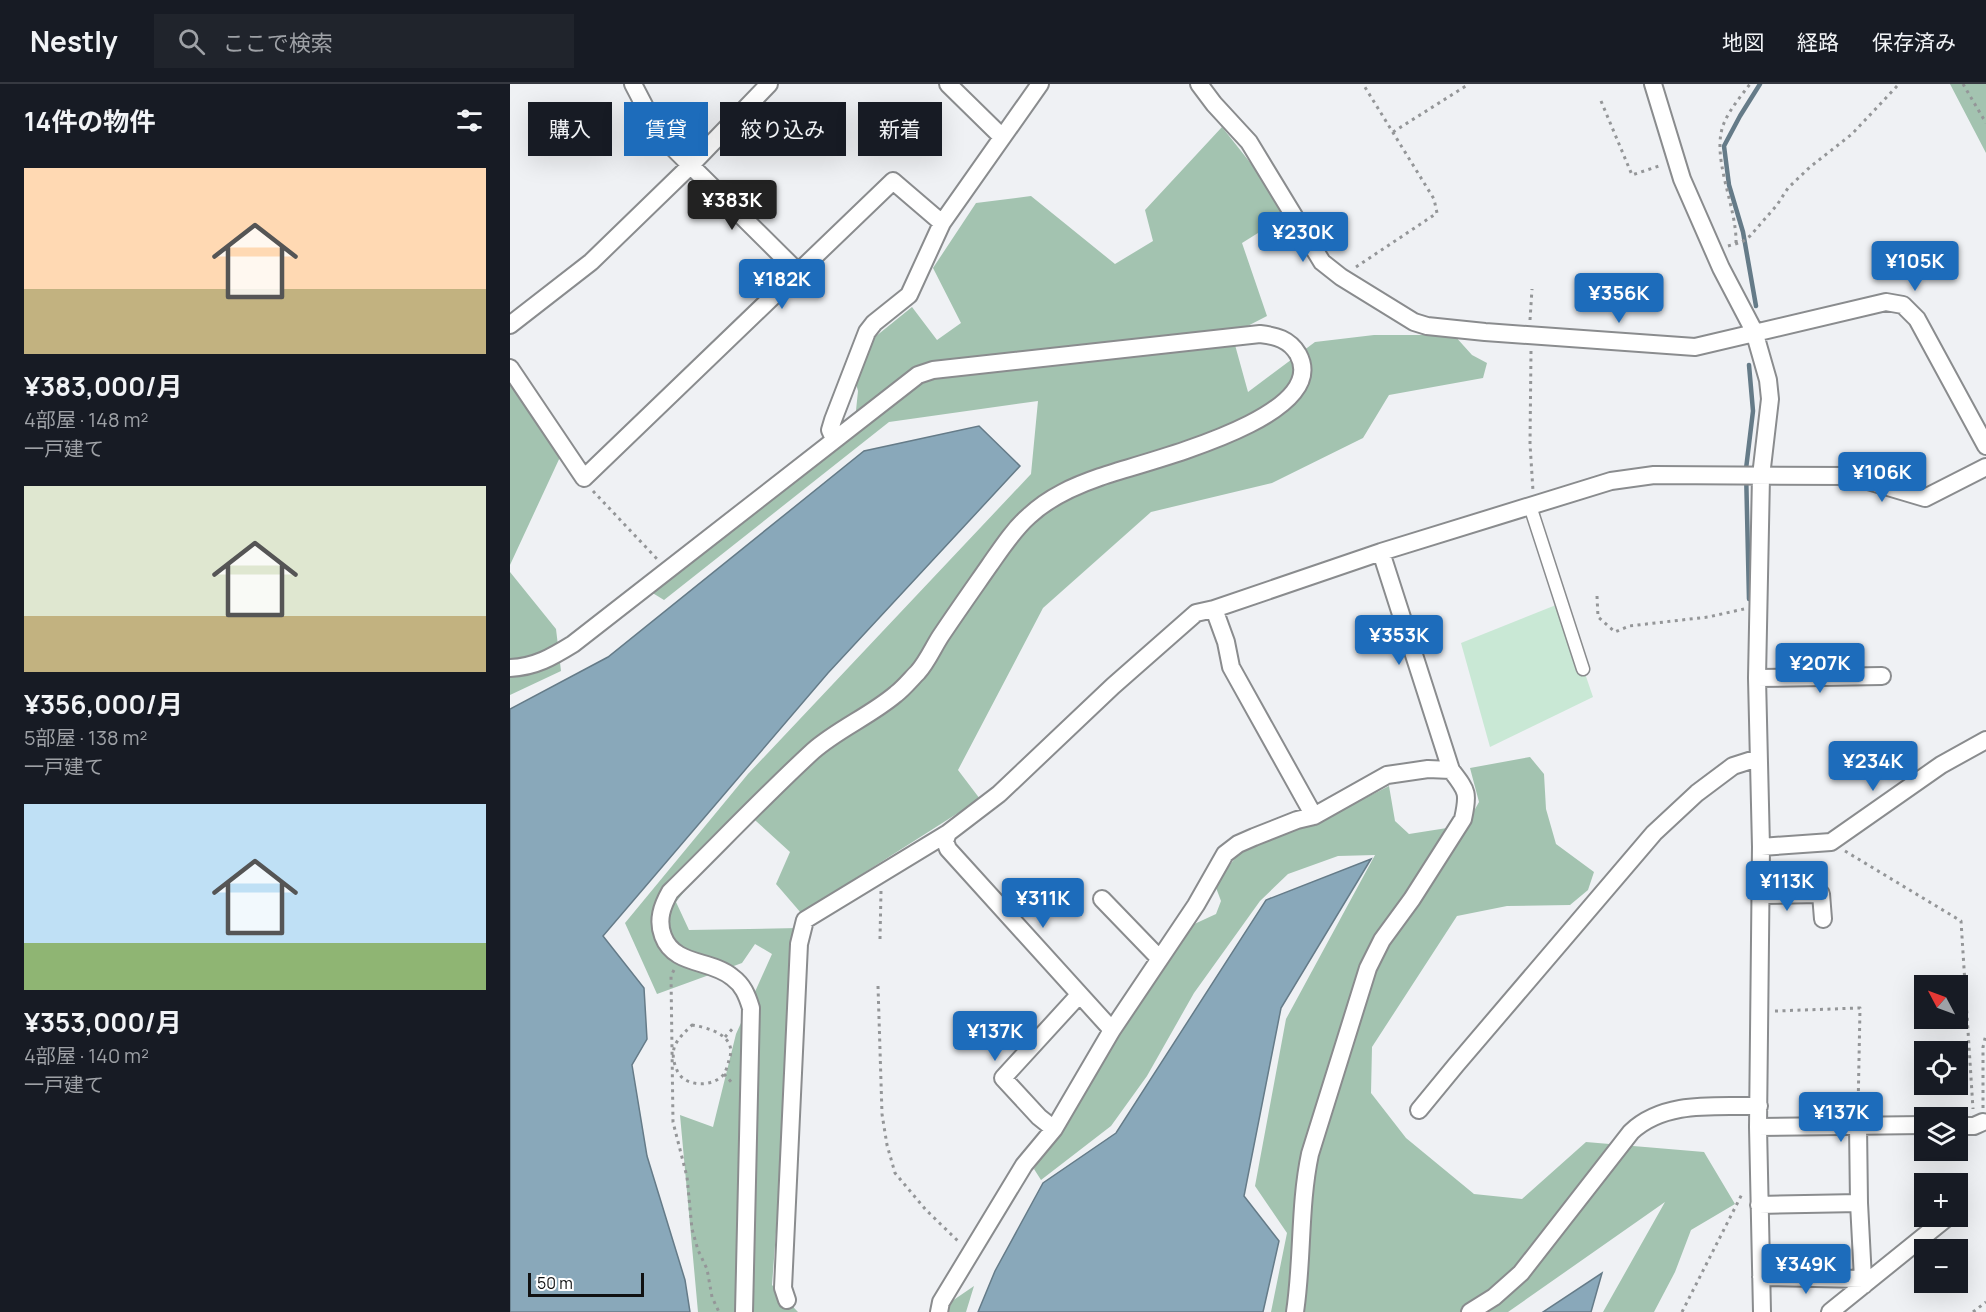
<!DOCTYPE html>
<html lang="ja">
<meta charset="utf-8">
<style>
:root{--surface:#171b24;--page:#20242c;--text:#f1f3f6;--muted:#9ea1a6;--line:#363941;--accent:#1d6cbb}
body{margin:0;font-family:Manrope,"Noto Sans JP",sans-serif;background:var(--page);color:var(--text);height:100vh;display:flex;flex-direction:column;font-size:22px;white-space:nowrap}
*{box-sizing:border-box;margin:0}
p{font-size:20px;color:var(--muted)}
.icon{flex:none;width:33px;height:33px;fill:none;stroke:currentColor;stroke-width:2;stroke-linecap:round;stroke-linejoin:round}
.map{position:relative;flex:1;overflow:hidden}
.details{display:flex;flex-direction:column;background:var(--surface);width:510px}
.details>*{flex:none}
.hud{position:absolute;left:18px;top:18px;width:570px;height:54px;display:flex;gap:12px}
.needle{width:39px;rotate:311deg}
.controls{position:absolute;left:1404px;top:891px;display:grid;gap:12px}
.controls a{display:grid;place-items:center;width:54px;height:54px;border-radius:0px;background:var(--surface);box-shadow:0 6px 24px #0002;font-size:30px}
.scale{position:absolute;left:18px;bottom:15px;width:116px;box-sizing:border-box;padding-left:6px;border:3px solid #101112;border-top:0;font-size:16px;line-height:21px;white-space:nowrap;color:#101112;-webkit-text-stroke:4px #fff;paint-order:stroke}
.price{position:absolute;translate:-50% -51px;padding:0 14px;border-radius:6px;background:var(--accent);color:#fff;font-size:20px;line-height:39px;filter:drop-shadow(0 2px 3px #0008)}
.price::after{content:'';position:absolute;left:50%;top:36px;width:18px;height:14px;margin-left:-9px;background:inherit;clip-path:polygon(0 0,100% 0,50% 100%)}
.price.active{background:#222;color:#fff}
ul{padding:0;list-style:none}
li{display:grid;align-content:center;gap:12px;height:318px;padding:0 24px}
li span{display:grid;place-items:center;height:186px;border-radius:0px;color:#555}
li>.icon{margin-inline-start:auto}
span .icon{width:108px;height:108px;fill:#fffc;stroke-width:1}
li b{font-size:26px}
h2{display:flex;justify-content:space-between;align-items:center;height:72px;padding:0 24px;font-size:26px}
.chip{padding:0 21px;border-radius:0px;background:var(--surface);box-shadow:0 6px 24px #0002;font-size:21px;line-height:54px}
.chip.active{background:var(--accent);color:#fff}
header{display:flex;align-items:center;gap:36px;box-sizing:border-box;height:84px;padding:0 30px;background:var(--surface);border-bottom:2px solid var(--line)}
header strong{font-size:28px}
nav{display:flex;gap:33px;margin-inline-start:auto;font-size:21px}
.search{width:420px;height:54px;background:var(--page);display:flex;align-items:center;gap:15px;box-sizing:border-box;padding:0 21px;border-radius:0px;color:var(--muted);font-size:22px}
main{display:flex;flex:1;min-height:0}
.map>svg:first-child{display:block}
.green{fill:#c9e8d5}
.forest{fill:#a3c3b0}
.water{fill:#89a8ba;stroke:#657b88;stroke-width:1.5}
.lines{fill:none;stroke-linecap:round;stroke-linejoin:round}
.stream{stroke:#657b88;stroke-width:4.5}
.pedestrian-casing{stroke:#8a8c8e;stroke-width:15}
.minor-casing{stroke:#8a8c8e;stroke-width:20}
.path{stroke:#949698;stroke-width:3;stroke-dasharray:3 4.5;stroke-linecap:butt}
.pedestrian{stroke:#fff;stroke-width:12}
.minor{stroke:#fff;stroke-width:16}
</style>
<header>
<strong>Nestly</strong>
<div class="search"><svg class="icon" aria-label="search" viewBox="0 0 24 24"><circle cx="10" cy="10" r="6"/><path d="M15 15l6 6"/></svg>ここで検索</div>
<nav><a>地図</a><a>経路</a><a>保存済み</a></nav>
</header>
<main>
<section class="details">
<h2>14件の物件<svg class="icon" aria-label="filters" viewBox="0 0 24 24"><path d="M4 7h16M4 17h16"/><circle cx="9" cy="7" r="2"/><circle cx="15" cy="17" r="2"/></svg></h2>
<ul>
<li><span style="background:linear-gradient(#ffd9b3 65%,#c2b280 0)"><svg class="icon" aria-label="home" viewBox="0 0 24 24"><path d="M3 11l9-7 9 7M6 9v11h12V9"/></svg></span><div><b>¥383,000/月</b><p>4部屋 · 148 m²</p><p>一戸建て</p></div></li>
<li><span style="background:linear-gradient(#dfe7d0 70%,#c2b280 0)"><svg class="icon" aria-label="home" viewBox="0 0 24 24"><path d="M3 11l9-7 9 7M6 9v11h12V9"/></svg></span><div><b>¥356,000/月</b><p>5部屋 · 138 m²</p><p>一戸建て</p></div></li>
<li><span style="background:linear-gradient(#bfe0f5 75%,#8fb573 0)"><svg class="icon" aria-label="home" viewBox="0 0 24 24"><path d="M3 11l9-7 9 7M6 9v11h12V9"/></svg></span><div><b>¥353,000/月</b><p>4部屋 · 140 m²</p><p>一戸建て</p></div></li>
</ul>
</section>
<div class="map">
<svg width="1476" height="1228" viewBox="0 0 1476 1228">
<rect width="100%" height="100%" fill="#eff1f4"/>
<path class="green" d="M1051,519L1083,613L980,663L951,559Z"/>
<path class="forest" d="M1440,0H1476V69Z
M712,43L780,129L732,159L757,232L722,250L738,308L805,258L864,251H944L962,271L977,279L973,294L879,311L853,354L762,399L641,428L533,524L448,686L470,715L291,829L266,800L280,768L236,728L166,818L179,846L289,844L262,1201L288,1228H188L170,1031L203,1043L226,950L262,870L245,860L232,879L147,910L115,839L238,690L521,390L528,317L379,338L154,516L141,508L344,346L348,307L339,274L402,223L427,256L451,239L423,184L466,119L521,112L605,180L643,157L635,126Z
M0,294L51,371L0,481Z
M0,488L46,545L51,587L0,611Z
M1020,673L1034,690L1036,725L1046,760L1084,788L1078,806L1060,821L997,822L947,832L862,963L861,1009L896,1054L964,1110L1012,1115L1076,1058L1194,1068L1225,1120L1181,1146L1165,1188L1144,1228H1093L1155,1118L998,1228H761L777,1149L745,1102L776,935L865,771L828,772L778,790L750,817L684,909L637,992L601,1042L531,1096L524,1085L608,949L680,842L706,830L711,817L705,801L731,766L806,739L879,702L885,737L899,750L956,741L969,718L960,684Z
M464,1202L456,1228H426Z"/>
<path class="water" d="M469,342L510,382L318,589L93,852L134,904L137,955L122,981L137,1072L175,1196L180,1228H0V625L98,573L354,367Z
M861,775L771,924L734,1112L769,1157L753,1228H468L485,1187L533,1099L606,1049L756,816Z
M1092,1189L1081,1228H1033Z"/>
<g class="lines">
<path class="stream" d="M1246,222L1233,148L1219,101L1214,62L1230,32L1250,0
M1239,515L1236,385L1243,327L1239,281"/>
<defs>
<path id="pedestrian" d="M1020,422L1073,585"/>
<path id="minor" d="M123,0L149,50L288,188
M438,0L491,52
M689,0L704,20L739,58L812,178L831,193L904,238L917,242L975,248L1185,263L1376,218L1393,221L1407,235L1476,362
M1143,0L1172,95L1211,184L1244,247L1258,296L1260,315L1251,392L1247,594L1251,763L1248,1043L1252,1228
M0,241L81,178L180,82L259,0
M0,284L74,394L383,97L432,139
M324,355L320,346L323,336L357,248L364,239L399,211L432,139L530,0
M871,468L941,686
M704,525L716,558L721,583L804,732
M0,584C25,583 42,573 63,560L408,291L423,286L750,250C766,252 779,255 788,270C824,335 628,379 590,393C564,402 539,413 519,432C503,446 491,465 479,482C463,505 446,529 430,553C423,564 417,578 408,588C401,595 394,604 386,610C360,632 328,645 303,667C254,712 208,761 160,808C152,822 147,836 153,852C164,882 200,875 222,893C233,901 237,911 241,924L234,1228
M1247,594L1372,592
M438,749L435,757L438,765L602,946
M1251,763L1321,758L1431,681L1476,656
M1251,811L1311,810L1313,835
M592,815L649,874
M909,1026L946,981L1144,749L1187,709L1223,682L1248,674
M1348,1041L1349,1119L1353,1195
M1448,1042H1464L1473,1038
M1248,1043L1414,1041
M544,1045L529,1033L493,994L569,911
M1249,1121L1349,1119
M1251,1193L1353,1195L1354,1201
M277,1216L273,1204L289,860L295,836L438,749L489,710L603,602L686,529L704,525L871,468L1101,397L1144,391L1341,392L1415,414L1476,383
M429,1228L431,1218L514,1081L544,1045L602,946L686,821L715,770L728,760L744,753L787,736L804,732L877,691L918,685L941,686C957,707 959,708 953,735L902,815L872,856L858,884L800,1070C789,1122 793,1175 785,1228
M960,1228L984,1213L1011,1189L1121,1048C1155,1016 1206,1023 1249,1022
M1320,1228L1439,1132"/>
</defs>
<use href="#pedestrian" class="pedestrian-casing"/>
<use href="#minor" class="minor-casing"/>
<path class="path" d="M1453,0L1476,39
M1091,17L1122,91L1152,81
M883,48L959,0
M1226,159C1227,122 1200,73 1214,39C1220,25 1231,12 1240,0
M1218,162L1232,158L1240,152L1267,121L1278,104L1300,83L1342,50L1389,0
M846,183L927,129L924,115L853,0
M1020,236L1022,205
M1021,267L1020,360L1023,407
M83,407L148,476
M1087,512L1088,533L1105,548L1119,542L1198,533L1234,525
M1335,767L1451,837L1463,1025
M370,855L371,807
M164,886L161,892L163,1038L177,1093L182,1145L188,1166L197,1185L202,1213L209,1228
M368,902L372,1030L377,1061L385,1089L416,1126L449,1158
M1265,927L1350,924L1348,1027
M182,941C200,944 228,952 219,976C218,980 216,987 214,990C204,1003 178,1003 169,990C167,987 166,984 165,981C159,962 169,954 182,941Z
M215,953L224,943
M214,990L223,1000
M1473,1024V963L1476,950
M1172,1228L1233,1108
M1463,1228L1476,1218"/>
<use href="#pedestrian" class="pedestrian"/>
<use href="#minor" class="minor"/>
</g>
</svg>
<div class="controls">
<a><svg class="needle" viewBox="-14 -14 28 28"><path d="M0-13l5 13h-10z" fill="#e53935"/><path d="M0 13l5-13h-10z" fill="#9ea1a6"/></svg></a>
<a><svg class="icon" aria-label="locate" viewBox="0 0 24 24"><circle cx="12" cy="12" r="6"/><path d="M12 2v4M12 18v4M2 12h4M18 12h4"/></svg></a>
<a><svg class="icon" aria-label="layers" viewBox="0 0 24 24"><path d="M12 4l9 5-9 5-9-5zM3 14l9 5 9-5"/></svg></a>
<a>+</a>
<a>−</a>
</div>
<div class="scale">50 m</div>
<b class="price active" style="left:222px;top:147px">¥383K</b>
<b class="price" style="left:793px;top:179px">¥230K</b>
<b class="price" style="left:1405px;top:208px">¥105K</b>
<b class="price" style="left:272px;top:226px">¥182K</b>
<b class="price" style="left:1109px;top:240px">¥356K</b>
<b class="price" style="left:1372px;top:419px">¥106K</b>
<b class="price" style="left:889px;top:582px">¥353K</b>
<b class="price" style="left:1310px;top:610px">¥207K</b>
<b class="price" style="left:1363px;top:708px">¥234K</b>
<b class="price" style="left:1277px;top:828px">¥113K</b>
<b class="price" style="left:533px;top:845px">¥311K</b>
<b class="price" style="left:485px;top:978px">¥137K</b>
<b class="price" style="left:1331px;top:1059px">¥137K</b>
<b class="price" style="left:1296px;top:1211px">¥349K</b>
<div class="hud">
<a class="chip">購入</a>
<a class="chip active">賃貸</a>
<a class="chip">絞り込み</a>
<a class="chip">新着</a>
</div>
</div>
</main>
